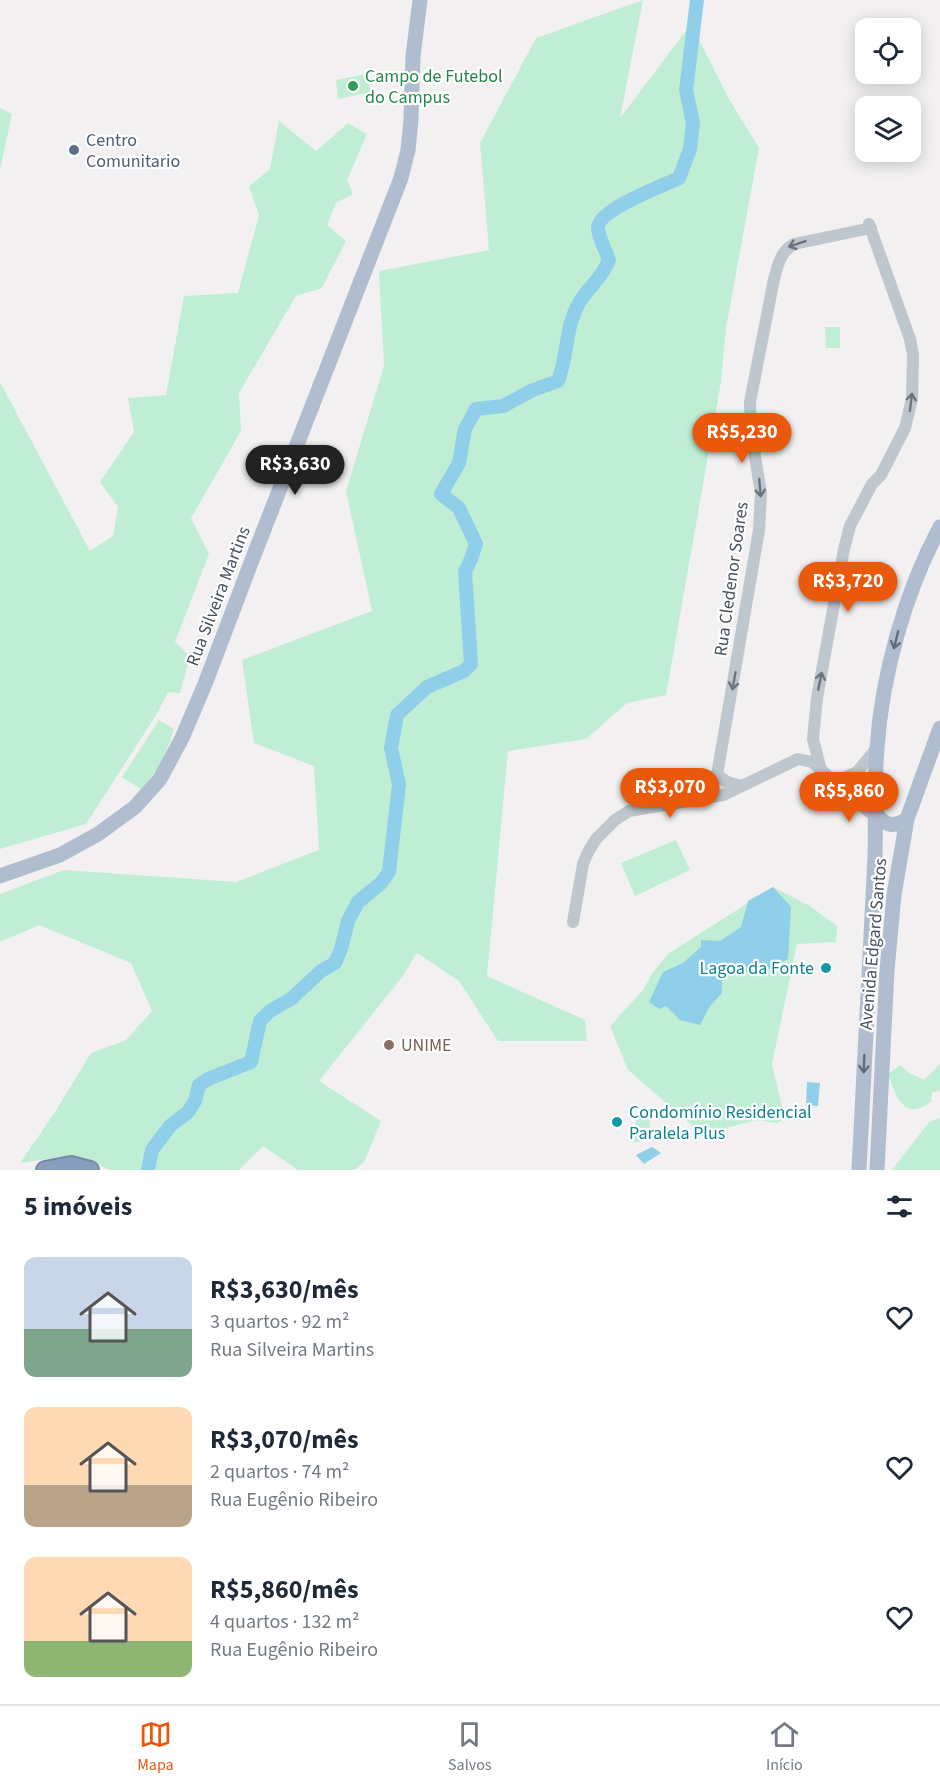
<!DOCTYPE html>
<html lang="pt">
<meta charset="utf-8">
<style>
:root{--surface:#fff;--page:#f6f6f7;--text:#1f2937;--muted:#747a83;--line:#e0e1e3;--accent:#ea580c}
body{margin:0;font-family:"Source Sans 3",sans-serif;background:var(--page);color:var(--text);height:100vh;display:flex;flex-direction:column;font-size:22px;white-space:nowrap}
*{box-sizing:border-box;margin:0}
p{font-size:20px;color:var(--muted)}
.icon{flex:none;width:33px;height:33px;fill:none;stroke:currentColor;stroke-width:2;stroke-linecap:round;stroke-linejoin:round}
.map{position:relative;height:1170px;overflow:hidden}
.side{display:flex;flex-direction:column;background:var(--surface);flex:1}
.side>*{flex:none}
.controls{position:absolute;left:855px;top:18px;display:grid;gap:12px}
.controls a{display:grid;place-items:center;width:66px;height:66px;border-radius:12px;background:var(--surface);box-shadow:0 3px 15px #0003;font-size:30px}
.price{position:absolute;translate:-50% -51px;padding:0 14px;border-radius:21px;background:var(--accent);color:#fff;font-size:20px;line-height:39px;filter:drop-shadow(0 2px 3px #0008)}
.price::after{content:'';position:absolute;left:50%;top:36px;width:18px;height:14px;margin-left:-9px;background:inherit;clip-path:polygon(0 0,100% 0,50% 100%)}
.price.on{background:#222;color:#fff}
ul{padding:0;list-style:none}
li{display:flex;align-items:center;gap:18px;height:150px;padding:0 24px}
li span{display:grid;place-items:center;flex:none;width:168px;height:120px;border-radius:12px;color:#555}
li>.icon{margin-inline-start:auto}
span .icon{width:72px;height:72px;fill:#fffc;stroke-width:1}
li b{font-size:26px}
h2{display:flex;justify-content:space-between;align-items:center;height:72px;padding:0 24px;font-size:26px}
.menu{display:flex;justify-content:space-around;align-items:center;height:84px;border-top:2px solid var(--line);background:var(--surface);font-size:16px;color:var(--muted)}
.menu a{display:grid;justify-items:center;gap:3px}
.menu .on{color:var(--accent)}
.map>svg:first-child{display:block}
.green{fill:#c0eed5}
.water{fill:#8fcfea}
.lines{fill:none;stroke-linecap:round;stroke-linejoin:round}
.river{stroke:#8fcfea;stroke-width:14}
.highway-casing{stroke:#7489a9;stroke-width:20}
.minor{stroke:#bec6ce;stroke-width:12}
.major{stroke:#b0bdce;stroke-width:15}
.highway{stroke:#899ebd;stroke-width:16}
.oneway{stroke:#6b747f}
.oneway2{stroke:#626c79}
.leisure-dot{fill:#2e9e5b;stroke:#fff;stroke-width:2}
.service-dot{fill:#5c6f8a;stroke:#fff;stroke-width:2}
.culture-dot{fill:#0f9aa8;stroke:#fff;stroke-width:2}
.education-dot{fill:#8d6e63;stroke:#fff;stroke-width:2}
.labels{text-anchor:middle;stroke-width:4.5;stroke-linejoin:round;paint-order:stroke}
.leisure-label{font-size:18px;fill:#27864d;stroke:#fff;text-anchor:start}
.service-label{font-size:18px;fill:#4e5e75;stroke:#fff;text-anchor:start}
.street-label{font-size:18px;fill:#48515d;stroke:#fff}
.culture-label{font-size:18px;fill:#0d838f;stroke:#fff;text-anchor:end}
.education-label{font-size:18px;fill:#785e54;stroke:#fff;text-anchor:start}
</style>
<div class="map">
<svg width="940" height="1170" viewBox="0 0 940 1170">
<rect width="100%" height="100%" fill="#f2f0f0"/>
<path class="green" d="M643,0L620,118L691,24L729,99L759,148L726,328L721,382L666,695L627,703L586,739L508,751L487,976L585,1020L587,1041H498L459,981L417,953L402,977L319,1081L381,1121L364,1162L354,1170H298L263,1146L239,1170H109L90,1160L70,1156L20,1163L55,1112L91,1053L126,1040L152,1011L131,963L39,925L0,942V894L64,870L236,882L319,850L314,766L254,743L242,660L372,611L346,491L384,366L379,271L489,250L480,143L536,38Z
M367,74L371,92L338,99L336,80Z
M0,108L12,114L0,170Z
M279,121L316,151L348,123L367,134L347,180L353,194L336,203L327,225L346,241L322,288L296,296L239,393L241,431L191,518L209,554L175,642L190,657L180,693L168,692L158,712L86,824L0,849V382L90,551L113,536L118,507L100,482L134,432L128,398L166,395L184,296L238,293L259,215L249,186L270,169Z
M825,327H840V348H826Z
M159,720L174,729C168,750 157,773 141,789L122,777Z
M676,840L690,870L635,896L621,863Z
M773,887L810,906L837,926L836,942L797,944L772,1064L785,1119L777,1123L757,1120L702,1134L628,1070L610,1026L643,990L653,972L668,954Z
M940,1064V1090L932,1093L931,1102C927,1104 922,1108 917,1109C899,1112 893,1087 888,1074L900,1065L909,1073L924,1080Z
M650,1114L649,1139L634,1143L636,1116Z
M940,1118V1170H892L929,1122Z"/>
<path class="water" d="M773,887L791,907L788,959L761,973L737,970L722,979V993L710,1006L700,1025L680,1020L666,1006L659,1009L649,1002L663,972L683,963L701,947V940L720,941L741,927L748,901Z
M807,1082L820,1083L818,1106L806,1105Z
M652,1147L661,1153L644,1164L636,1155Z"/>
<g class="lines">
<path class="river" d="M148,1170L152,1150L170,1126L188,1112L195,1101L199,1085L208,1079L251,1062L260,1021L270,1011L291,999L321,971L335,963L341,949L348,921L358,902L381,883L389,872L399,784L391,748L397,715L427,687L464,671L471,664L465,572L471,559L476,544L459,508L441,494L459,463L465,429L476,409L503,406L533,390L558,381C568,356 565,327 579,303C589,286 601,280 609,260C606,250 599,239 598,229C596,210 663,186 679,178L690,149L693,123L686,90L697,0"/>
<defs>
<path id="highway" d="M45,1170L71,1165L90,1170"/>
</defs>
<use href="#highway" class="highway-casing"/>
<path class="minor" d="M821,770L813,739L817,698L844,549L850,526L872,484L881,475L905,428L912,399L913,355L910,339L869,224
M717,775L727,782L742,786
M835,782L857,772L877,748
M694,800L717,775L759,530L761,493L751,432L750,402L774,279C778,265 780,252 794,244L871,228
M573,922L583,864L588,852L596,839L615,820L629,811L723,795L798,759L812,762L874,816"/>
<path class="major" d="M875,811C883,826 894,828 907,819
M0,876L60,855L98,834L135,807L160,779L182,738L205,684L254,555L401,178L408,150L411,120L413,56L420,0
M859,1170C864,1066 869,962 875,857C876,821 874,785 877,748C882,675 905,592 940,527
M877,1170L887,970L894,895L907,819L940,728"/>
<use href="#highway" class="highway"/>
</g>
<defs><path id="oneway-shaft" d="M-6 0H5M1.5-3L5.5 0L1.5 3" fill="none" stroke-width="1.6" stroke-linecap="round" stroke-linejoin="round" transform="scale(1.5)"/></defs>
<g class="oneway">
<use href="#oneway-shaft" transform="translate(797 244) rotate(161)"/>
<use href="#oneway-shaft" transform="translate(911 402) rotate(-83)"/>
<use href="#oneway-shaft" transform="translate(760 488) rotate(85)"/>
<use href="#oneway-shaft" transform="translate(734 681) rotate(100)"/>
<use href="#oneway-shaft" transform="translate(820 681) rotate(-79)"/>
</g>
<g class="oneway2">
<use href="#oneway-shaft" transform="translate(896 640) rotate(104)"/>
<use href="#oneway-shaft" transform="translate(864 1064) rotate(92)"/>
</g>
<circle class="leisure-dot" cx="353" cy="86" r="6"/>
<circle class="service-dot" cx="74" cy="150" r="6"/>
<g class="culture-dot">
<circle cx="826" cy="968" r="6"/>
<circle cx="617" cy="1122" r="6"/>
</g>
<circle class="education-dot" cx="389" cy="1045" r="6"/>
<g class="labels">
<g class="leisure-label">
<text x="365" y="82">Campo de Futebol<tspan x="365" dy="21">do Campus</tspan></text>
</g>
<g class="service-label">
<text x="86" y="146">Centro<tspan x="86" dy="21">Comunitario</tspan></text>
</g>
<g class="street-label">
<text transform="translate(731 579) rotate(-82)" y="6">Rua Cledenor Soares</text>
<text transform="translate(218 596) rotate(-69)" y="6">Rua Silveira Martins</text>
<text transform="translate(873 944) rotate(-85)" y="6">Avenida Edgard Santos</text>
</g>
<g class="culture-label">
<text x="814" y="974">Lagoa da Fonte</text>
<text x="629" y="1118" text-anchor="start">Condomínio Residencial<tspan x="629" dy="21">Paralela Plus</tspan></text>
</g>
<g class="education-label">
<text x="401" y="1051">UNIME</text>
</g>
</g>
</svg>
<div class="controls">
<a><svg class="icon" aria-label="locate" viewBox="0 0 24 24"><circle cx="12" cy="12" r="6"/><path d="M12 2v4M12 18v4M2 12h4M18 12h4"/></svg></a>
<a><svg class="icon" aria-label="layers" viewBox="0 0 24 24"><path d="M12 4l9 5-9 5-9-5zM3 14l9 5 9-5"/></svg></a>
</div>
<b class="price" style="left:742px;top:464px">R$5,230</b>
<b class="price on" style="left:295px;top:496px">R$3,630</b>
<b class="price" style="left:848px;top:613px">R$3,720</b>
<b class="price" style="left:670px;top:819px">R$3,070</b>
<b class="price" style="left:849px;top:823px">R$5,860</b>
</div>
<section class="side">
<h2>5 imóveis<svg class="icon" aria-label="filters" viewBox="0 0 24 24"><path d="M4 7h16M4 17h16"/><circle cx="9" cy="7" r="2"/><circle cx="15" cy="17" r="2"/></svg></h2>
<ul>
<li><span style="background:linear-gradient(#c9d6e8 60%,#7fa58c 0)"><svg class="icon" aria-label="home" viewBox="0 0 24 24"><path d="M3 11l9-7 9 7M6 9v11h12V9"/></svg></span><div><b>R$3,630/mês</b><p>3 quartos · 92 m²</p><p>Rua Silveira Martins</p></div><svg class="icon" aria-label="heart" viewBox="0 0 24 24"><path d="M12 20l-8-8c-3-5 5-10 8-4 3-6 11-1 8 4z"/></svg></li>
<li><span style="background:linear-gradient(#ffd9b3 65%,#b9a48a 0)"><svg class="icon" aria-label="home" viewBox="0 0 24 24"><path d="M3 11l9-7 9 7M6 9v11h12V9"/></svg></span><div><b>R$3,070/mês</b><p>2 quartos · 74 m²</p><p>Rua Eugênio Ribeiro</p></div><svg class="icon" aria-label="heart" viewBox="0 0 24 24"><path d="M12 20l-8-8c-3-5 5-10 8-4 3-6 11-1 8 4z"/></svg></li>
<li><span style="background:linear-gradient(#ffd9b3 70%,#8fb573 0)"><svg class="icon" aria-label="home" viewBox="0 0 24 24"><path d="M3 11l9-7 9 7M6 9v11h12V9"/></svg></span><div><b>R$5,860/mês</b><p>4 quartos · 132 m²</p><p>Rua Eugênio Ribeiro</p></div><svg class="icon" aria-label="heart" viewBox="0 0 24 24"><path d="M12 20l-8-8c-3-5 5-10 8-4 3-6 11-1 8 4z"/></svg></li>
</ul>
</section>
<nav class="menu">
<a class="on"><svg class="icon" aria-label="map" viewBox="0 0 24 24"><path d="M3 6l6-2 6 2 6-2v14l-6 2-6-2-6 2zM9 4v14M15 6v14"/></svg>Mapa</a>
<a><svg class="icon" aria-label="saved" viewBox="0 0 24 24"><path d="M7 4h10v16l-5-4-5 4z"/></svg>Salvos</a>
<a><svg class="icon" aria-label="home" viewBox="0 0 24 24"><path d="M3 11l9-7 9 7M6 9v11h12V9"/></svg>Início</a>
</nav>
